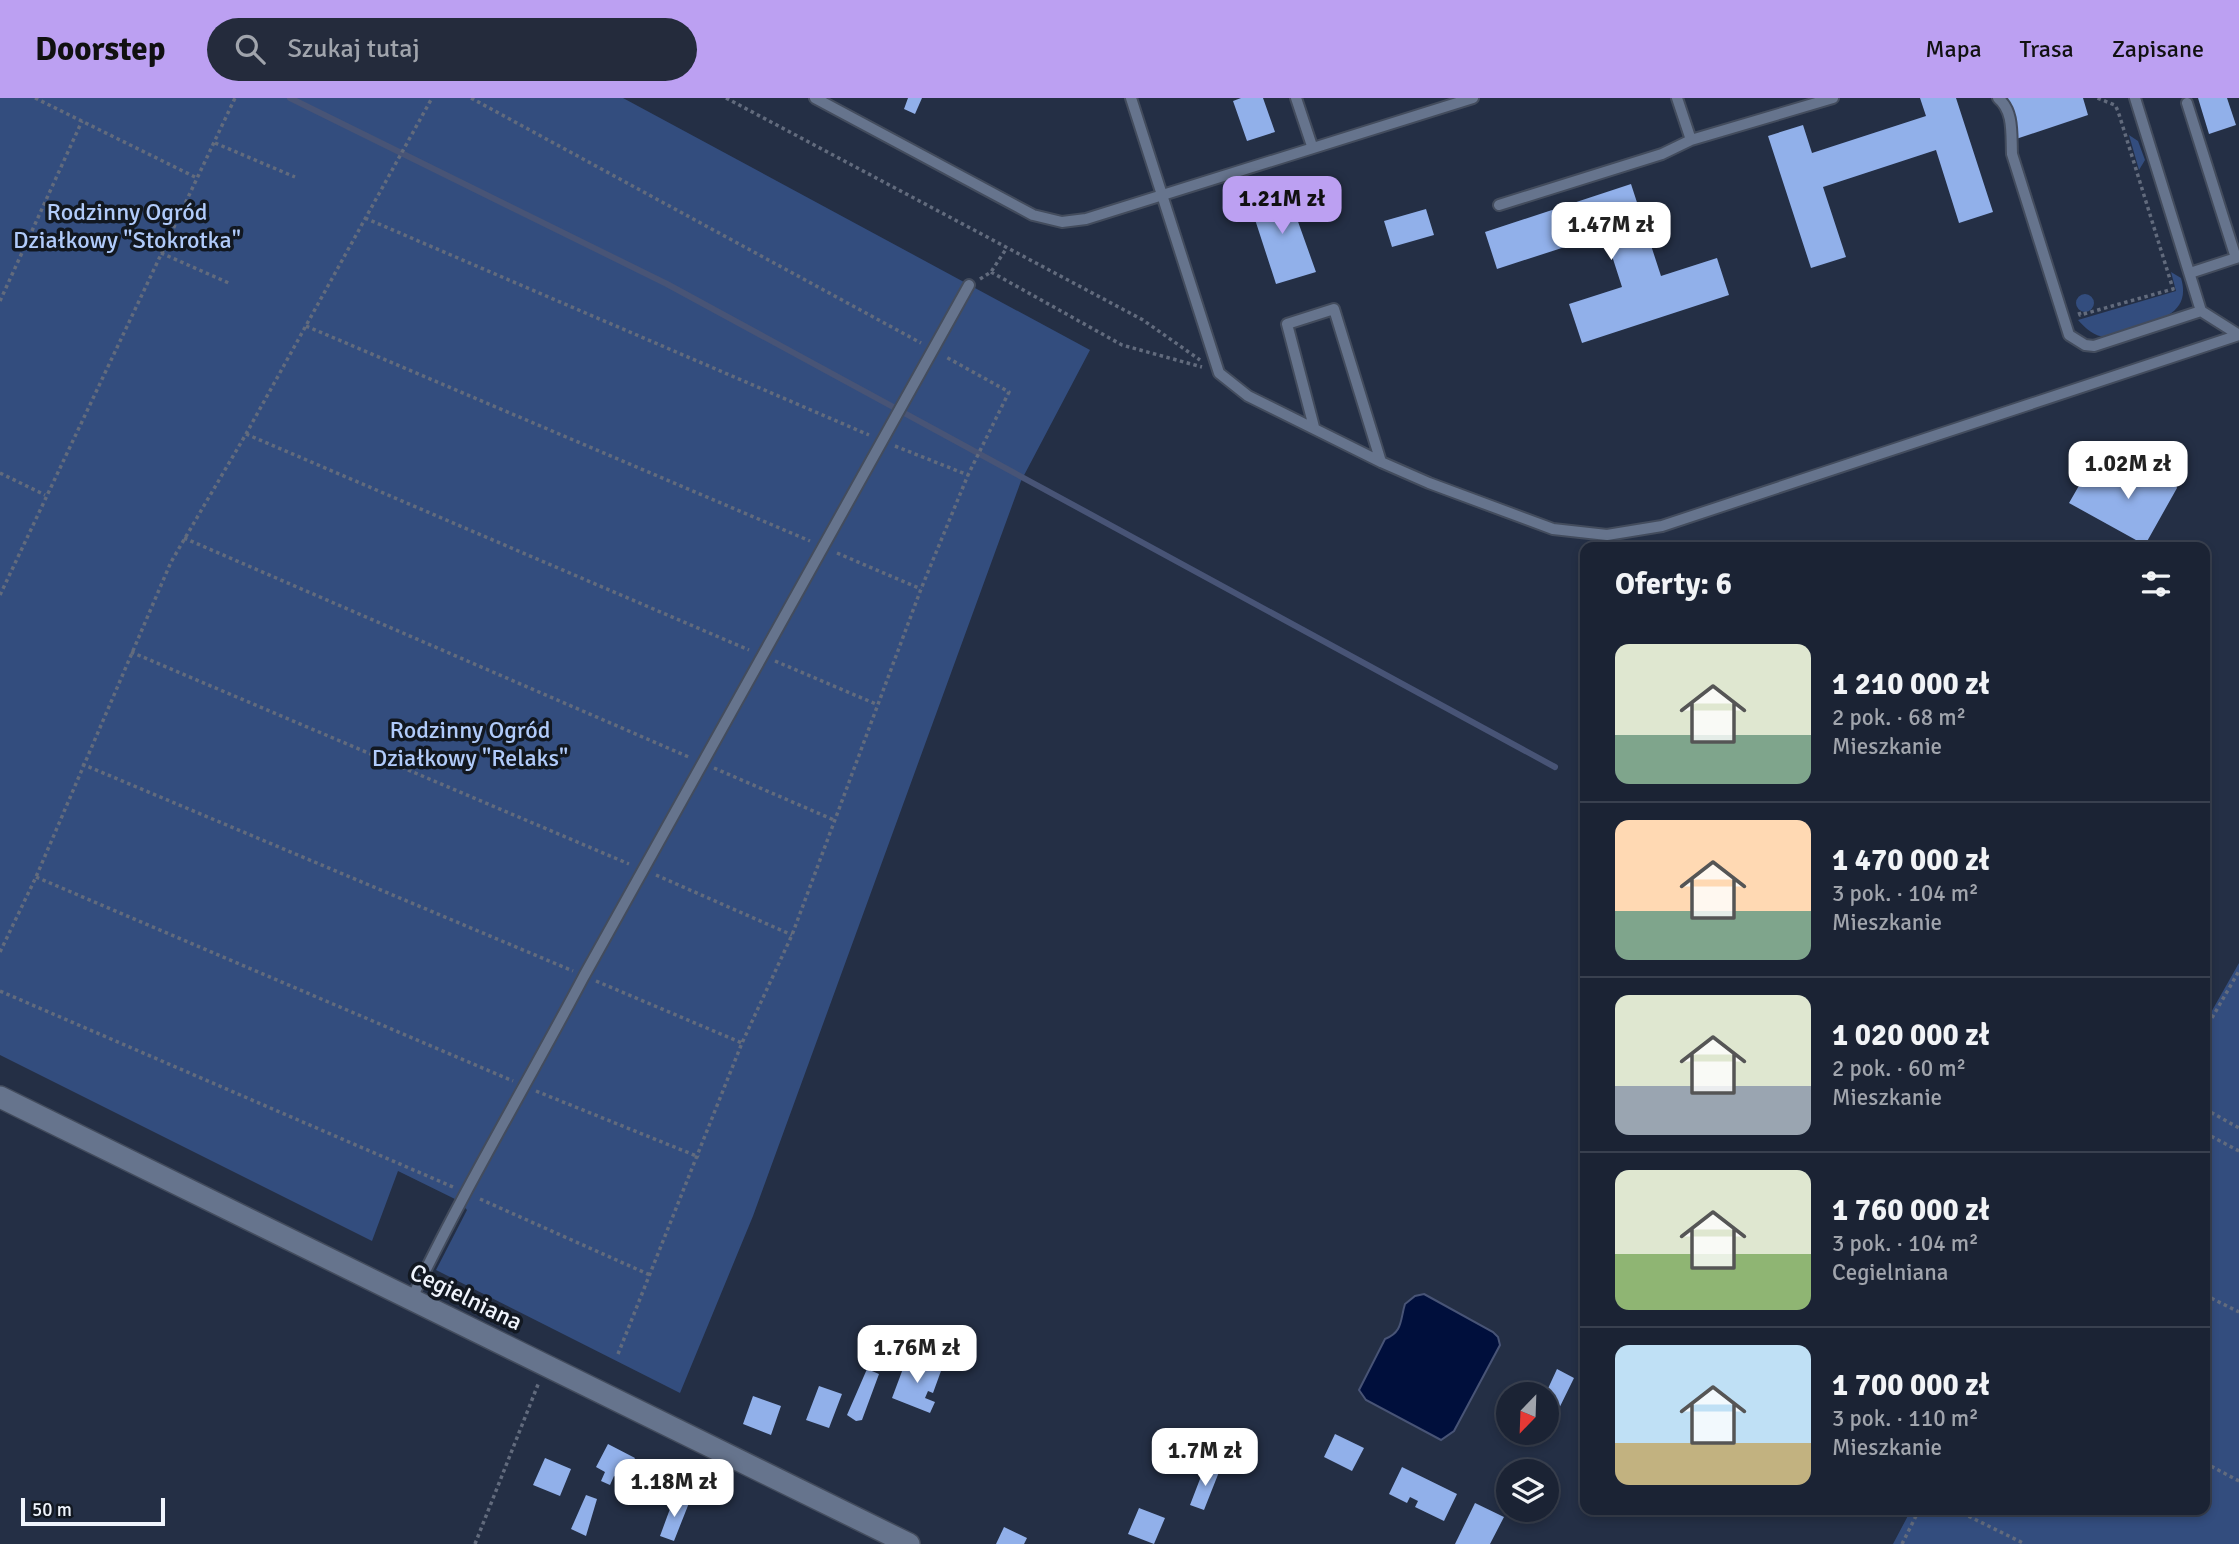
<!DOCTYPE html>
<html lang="pl">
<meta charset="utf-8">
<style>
:root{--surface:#1b2334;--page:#242b3c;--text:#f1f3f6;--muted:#a0a4ac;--line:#39404f;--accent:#bca0f2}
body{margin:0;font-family:Signika,sans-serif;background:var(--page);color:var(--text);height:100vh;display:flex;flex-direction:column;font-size:26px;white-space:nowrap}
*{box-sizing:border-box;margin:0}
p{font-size:23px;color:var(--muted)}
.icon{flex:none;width:38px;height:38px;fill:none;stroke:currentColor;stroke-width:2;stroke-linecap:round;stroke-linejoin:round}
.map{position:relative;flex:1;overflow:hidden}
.drawer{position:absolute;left:1580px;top:444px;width:630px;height:973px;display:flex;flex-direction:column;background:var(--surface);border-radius:14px;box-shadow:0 4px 10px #0003,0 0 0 2px var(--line)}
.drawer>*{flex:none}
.needle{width:46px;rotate:203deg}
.fabs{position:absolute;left:1496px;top:1284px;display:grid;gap:14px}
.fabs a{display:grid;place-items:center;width:63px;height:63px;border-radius:50%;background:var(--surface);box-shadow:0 4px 10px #0003,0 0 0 2px var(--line);font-size:35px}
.scale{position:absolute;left:21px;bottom:18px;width:144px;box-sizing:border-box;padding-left:7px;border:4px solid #f0f5fd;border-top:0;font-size:19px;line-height:24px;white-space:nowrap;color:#f0f5fd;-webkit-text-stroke:5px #121821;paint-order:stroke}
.price{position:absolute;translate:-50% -60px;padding:0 16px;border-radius:14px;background:#fff;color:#222;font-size:23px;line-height:46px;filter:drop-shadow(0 2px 4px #0008)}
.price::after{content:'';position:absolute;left:50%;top:42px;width:21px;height:16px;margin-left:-10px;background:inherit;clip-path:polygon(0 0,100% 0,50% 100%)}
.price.current{background:var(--accent);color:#111}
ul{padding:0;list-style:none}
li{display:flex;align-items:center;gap:21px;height:175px;padding:0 35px}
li+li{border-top:2px solid var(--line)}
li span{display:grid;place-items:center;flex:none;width:196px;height:140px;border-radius:14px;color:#555}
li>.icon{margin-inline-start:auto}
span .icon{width:84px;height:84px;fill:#fffc;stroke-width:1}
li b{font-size:30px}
h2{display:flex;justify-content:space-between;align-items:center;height:84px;padding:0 35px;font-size:30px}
header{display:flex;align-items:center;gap:42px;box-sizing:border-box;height:98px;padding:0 35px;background:var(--accent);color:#111}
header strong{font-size:33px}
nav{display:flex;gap:38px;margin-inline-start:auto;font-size:24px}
.search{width:490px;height:63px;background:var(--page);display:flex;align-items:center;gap:18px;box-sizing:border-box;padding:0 24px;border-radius:38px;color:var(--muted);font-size:26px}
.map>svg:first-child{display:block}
.green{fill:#334d7e}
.water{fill:#000f3c;stroke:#485476;stroke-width:2}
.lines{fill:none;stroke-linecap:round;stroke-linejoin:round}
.stream{stroke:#485476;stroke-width:6}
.building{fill:#91b0ea}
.service-casing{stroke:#434c5d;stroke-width:14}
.tertiary-casing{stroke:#434c5d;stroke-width:24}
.path{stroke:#626b7d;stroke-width:3.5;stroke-dasharray:3.5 3.5;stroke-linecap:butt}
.service{stroke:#66748d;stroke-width:10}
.tertiary{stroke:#66748d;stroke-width:21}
.labels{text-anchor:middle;stroke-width:7;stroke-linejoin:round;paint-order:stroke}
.park-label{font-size:24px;fill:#b1cbfa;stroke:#121821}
.street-label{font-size:24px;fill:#f0f5fd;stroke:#121821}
</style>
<header>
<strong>Doorstep</strong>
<div class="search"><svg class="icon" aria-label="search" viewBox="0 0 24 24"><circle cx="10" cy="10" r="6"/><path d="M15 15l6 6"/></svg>Szukaj tutaj</div>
<nav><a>Mapa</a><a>Trasa</a><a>Zapisane</a></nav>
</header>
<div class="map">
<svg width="2239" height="1446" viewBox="0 0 2239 1446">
<rect width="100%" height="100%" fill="#242f45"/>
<path class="green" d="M0,0H623L1090,252L1021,383L753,1118L680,1295L436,1172L467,1112L459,1103L398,1073L372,1143L0,957Z
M2129,37L2138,43L2145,62L2139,72Z
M2171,174L2181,180C2191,213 2163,221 2138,229C2128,232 2116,238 2106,239C2095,239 2085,230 2078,222L2176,193Z
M2076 205a9 9 0 1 1 18 0a9 9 0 1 1-18 0Z
M2239,865V1446H1893L1911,1412H2205V925Z"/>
<path class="water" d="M1424,1196L1493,1234L1498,1239L1500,1247L1454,1333L1441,1342L1366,1302L1359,1292L1385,1241C1403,1234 1400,1222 1405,1206L1415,1198Z"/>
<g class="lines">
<path class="stream" d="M290,0L667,186L1555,669"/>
</g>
<path class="building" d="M908,0H922L915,16L904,11Z
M1241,0H1263L1275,34L1247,43L1233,3Z
M1920,0H1956L1993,114L1959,125L1936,52L1823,89L1846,159L1811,170L1768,38L1803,27L1812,55L1926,18Z
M2003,0H2083L2088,17L2016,41Z
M2198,0H2227L2236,27L2209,36Z
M1631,86L1661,178L1717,160L1729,197L1582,245L1569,206L1622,189L1605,136L1497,171L1485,134Z
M1286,90L1316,174L1276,186L1248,100Z
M1426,111L1434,137L1392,149L1384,123Z
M2169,367L2177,390L2145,447L2069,405L2088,372L2118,388L2124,381Z
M950,1227L968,1233L958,1259L941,1252Z
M907,1260L941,1273L933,1295L928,1293L925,1300L935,1304L930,1315L892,1300Z
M867,1271L879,1276L862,1322L856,1323L847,1317Z
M1557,1271L1574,1280L1547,1335L1545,1297Z
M819,1288L842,1296L829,1330L806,1322Z
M753,1298L781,1308L771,1337L743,1326Z
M1335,1336L1364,1350L1352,1373L1324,1359Z
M608,1346L635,1360L623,1383L614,1378L610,1387L601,1383L605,1374L596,1369Z
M545,1360L571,1371L560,1398L533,1387Z
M1205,1368L1219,1374L1204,1412L1190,1407Z
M1402,1369L1457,1396L1444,1423L1415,1409L1418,1403L1410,1399L1407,1405L1389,1396Z
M586,1397L597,1401L586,1438L571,1431Z
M674,1400L689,1405L674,1443L660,1438Z
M1475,1405L1504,1419L1490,1446H1455Z
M1139,1410L1165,1420L1154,1446L1128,1436Z
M1004,1429L1027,1440L1024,1446H996Z"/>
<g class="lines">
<defs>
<path id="service" d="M815,0L1033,117L1062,124L1086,121L1473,0
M1131,0L1219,275L1248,298L1381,364L1429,385L1553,431L1607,437L1662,428L2239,237
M1296,0L1312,48
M1677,0L1691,42L1833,0
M1998,0C2014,13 2011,36 2012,56L2069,237L2085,247L2094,248L2201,213
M2135,0L2201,213L2239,237
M2187,5L2236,160
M1499,107L1662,56L1691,42
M2190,175L2239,159
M1314,329L1287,226L1334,211L1381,364
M411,1202C464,1091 527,986 584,878L969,187"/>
<path id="tertiary" d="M0,999L909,1446"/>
</defs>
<use href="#service" class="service-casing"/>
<use href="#tertiary" class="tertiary-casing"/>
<path class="path" d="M35,0L195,79
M471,0L921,245
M726,0L1143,222L1200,262
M215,45L295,79
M365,120L869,337
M161,155L231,186
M991,174L1122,247L1202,269
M980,181L991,174L1006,151
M0,203L82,23
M2079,214L2080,217L2173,191L2118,13L2115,7L2097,0
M306,228L810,443
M246,336L749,552
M895,348L968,377
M0,375L45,397
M184,440L691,660
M837,455L921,491
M0,497L235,0
M131,554L629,766
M775,563L876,606
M82,666L573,873
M714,670L834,722
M656,777L792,837
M36,779L513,983
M0,854L36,779L171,464L246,336L432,0
M596,883L742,945
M0,893L453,1089
M2205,932L2239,873
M536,993L699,1059
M2205,1011L2239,1030
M2205,1035L2239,1053
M480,1101L650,1177
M2205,1197L2239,1214
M618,1256L742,945L792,837L921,491L968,377L1009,294L946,259
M2205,1365L2239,1383
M1956,1412L2025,1446
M475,1446L539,1284
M1902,1446L1919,1412"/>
<use href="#service" class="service"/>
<use href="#tertiary" class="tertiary"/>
</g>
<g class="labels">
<g class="park-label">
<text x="127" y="122">Rodzinny Ogród<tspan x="127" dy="28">Działkowy "Stokrotka"</tspan></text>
<text x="470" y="640">Rodzinny Ogród<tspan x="470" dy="28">Działkowy "Relaks"</tspan></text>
</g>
<g class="street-label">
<text transform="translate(466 1199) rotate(26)" y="8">Cegielniana</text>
</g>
</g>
</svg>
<div class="fabs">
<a><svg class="needle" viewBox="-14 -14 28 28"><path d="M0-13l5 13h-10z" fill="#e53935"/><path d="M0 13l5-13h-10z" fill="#a0a4ac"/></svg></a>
<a><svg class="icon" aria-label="layers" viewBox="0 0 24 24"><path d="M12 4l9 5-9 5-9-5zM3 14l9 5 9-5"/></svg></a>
</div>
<div class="scale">50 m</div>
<b class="price current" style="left:1282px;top:138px">1.21M zł</b>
<b class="price" style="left:1611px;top:164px">1.47M zł</b>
<b class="price" style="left:2128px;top:403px">1.02M zł</b>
<b class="price" style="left:917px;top:1287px">1.76M zł</b>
<b class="price" style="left:1205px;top:1390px">1.7M zł</b>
<b class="price" style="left:674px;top:1421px">1.18M zł</b>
<section class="drawer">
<h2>Oferty: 6<svg class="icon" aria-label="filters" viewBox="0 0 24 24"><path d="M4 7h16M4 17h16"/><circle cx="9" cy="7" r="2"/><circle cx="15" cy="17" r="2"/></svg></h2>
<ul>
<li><span style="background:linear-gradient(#dfe7d0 65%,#7fa58c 0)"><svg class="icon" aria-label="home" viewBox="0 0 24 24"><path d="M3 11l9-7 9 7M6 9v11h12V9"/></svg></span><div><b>1 210 000 zł</b><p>2 pok. · 68 m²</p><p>Mieszkanie</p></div></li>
<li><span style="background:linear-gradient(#ffd9b3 65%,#7fa58c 0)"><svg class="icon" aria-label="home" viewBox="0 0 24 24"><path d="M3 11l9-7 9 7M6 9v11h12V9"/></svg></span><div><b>1 470 000 zł</b><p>3 pok. · 104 m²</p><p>Mieszkanie</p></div></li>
<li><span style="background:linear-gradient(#dfe7d0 65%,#9aa5b1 0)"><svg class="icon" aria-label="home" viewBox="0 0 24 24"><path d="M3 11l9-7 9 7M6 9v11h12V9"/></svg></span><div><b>1 020 000 zł</b><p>2 pok. · 60 m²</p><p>Mieszkanie</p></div></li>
<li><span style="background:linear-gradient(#dfe7d0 60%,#8fb573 0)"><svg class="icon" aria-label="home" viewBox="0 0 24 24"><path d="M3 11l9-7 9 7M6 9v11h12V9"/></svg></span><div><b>1 760 000 zł</b><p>3 pok. · 104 m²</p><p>Cegielniana</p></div></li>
<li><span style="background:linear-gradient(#bfe0f5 70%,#c2b280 0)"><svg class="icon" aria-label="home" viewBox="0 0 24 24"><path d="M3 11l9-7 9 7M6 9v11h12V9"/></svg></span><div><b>1 700 000 zł</b><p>3 pok. · 110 m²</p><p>Mieszkanie</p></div></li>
</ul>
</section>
</div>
